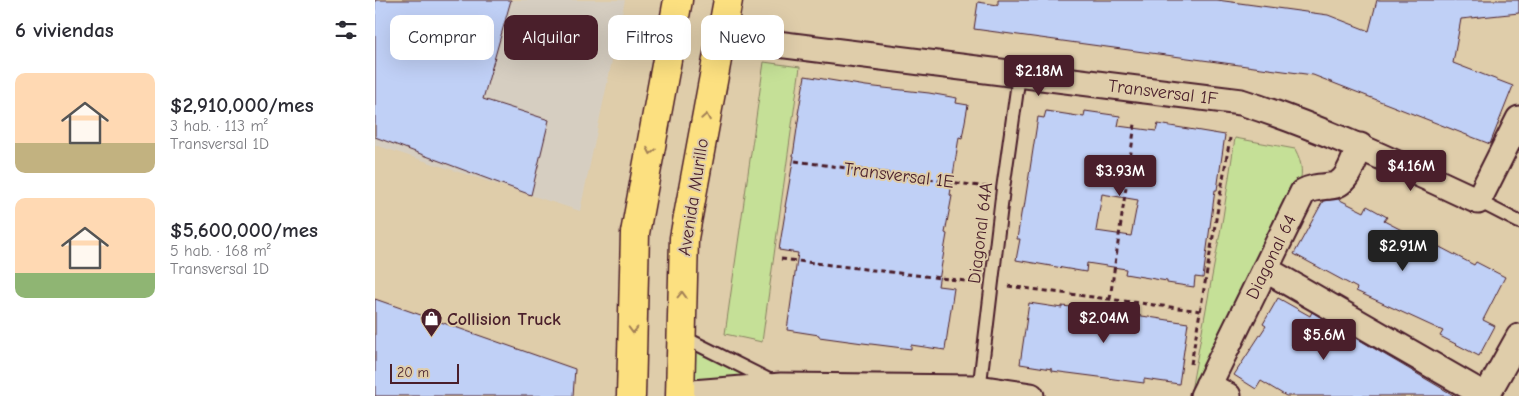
<!DOCTYPE html>
<html lang="es">
<meta charset="utf-8">
<style>
:root{--surface:#fff;--page:#f7f7f7;--text:#2b2b33;--muted:#7c7c81;--accent:#4a1f2b}
body{margin:0;font-family:"Comic Neue",sans-serif;background:var(--page);color:var(--text);height:100vh;display:flex;flex-direction:column;font-size:19px;white-space:nowrap}
*{box-sizing:border-box;margin:0}
p{font-size:16px;color:var(--muted)}
.icon{flex:none;width:28px;height:28px;fill:none;stroke:currentColor;stroke-width:2;stroke-linecap:round;stroke-linejoin:round}
.map{position:relative;flex:1;overflow:hidden}
.drawer{display:flex;flex-direction:column;background:var(--surface);width:375px}
.drawer>*{flex:none}
.top-card{position:absolute;left:15px;top:15px;width:475px;height:45px;display:flex;gap:10px}
.scale{position:absolute;left:15px;bottom:12px;width:69px;box-sizing:border-box;padding-left:5px;border:2px solid #4a1f2b;border-top:0;font-size:14px;line-height:18px;white-space:nowrap;color:#4a1f2b;-webkit-text-stroke:4px #dfcdaa;paint-order:stroke}
.price{position:absolute;translate:-50% -42px;padding:0 11px;border-radius:5px;background:var(--accent);color:#fff;font-size:16px;line-height:32px;filter:drop-shadow(0 1px 2px #0008)}
.price::after{content:'';position:absolute;left:50%;top:30px;width:15px;height:11px;margin-left:-8px;background:inherit;clip-path:polygon(0 0,100% 0,50% 100%)}
.price.active{background:#222;color:#fff}
ul{padding:0;list-style:none}
li{display:flex;align-items:center;gap:15px;height:125px;padding:0 15px}
li span{display:grid;place-items:center;flex:none;width:140px;height:100px;border-radius:10px;color:#555}
li>.icon{margin-inline-start:auto}
span .icon{width:60px;height:60px;fill:#fffc;stroke-width:1}
li b{font-size:21px}
h2{display:flex;justify-content:space-between;align-items:center;height:60px;padding:0 15px;font-size:21px}
.tag{padding:0 18px;border-radius:10px;background:var(--surface);box-shadow:0 5px 20px #0002;font-size:18px;line-height:45px}
.tag.active{background:var(--accent);color:#fff}
main{display:flex;flex:1;min-height:0}
.map>svg:first-child{display:block}
.built{fill:#d6cec1}
.green{fill:#c5e097;stroke:#888061}
.building{fill:#c0d0f6;stroke:#4a1f2b;fill-rule:evenodd}
.lines{fill:none;stroke-linecap:round;stroke-linejoin:round}
.lane-casing{stroke:#4a1f2b;stroke-width:16}
.street-casing{stroke:#4a1f2b;stroke-width:29}
.primary-casing{stroke:#4a1f2b;stroke-width:31}
.path{stroke:#4a1f2b;stroke-width:3;stroke-dasharray:5 4;stroke-linecap:butt}
.lane{stroke:#dfcdaa;stroke-width:12}
.street{stroke:#dfcdaa;stroke-width:25}
.primary{stroke:#fce080;stroke-width:28}
.oneway{stroke:#a38056}
.labels{text-anchor:middle;stroke-width:4;stroke-linejoin:round;paint-order:stroke}
.street-label{font-size:18px;fill:#4a1f2b;stroke:#dfcdaa}
.poi-label{font-size:18px;font-weight:bold;fill:#4a1f2b;stroke:#dfcdaa;text-anchor:start}
</style>
<main>
<section class="drawer">
<h2>6 viviendas<svg class="icon" aria-label="filters" viewBox="0 0 24 24"><path d="M4 7h16M4 17h16"/><circle cx="9" cy="7" r="2"/><circle cx="15" cy="17" r="2"/></svg></h2>
<ul>
<li><span style="background:linear-gradient(#ffd9b3 70%,#c2b280 0)"><svg class="icon" aria-label="home" viewBox="0 0 24 24"><path d="M3 11l9-7 9 7M6 9v11h12V9"/></svg></span><div><b>$2,910,000/mes</b><p>3 hab. · 113 m²</p><p>Transversal 1D</p></div></li>
<li><span style="background:linear-gradient(#ffd9b3 75%,#8fb573 0)"><svg class="icon" aria-label="home" viewBox="0 0 24 24"><path d="M3 11l9-7 9 7M6 9v11h12V9"/></svg></span><div><b>$5,600,000/mes</b><p>5 hab. · 168 m²</p><p>Transversal 1D</p></div></li>
</ul>
</section>
<div class="map">
<svg width="1144" height="396" viewBox="0 0 1144 396">
<rect width="100%" height="100%" fill="#dfcdaa"/>
<filter id="ink" filterUnits="userSpaceOnUse"><feTurbulence type="fractalNoise" baseFrequency=".02" numOctaves="2"/><feDisplacementMap in="SourceGraphic" scale="10" xChannelSelector="R" yChannelSelector="G"/><feConvolveMatrix kernelMatrix="1 2 1 2 8 2 1 2 1" color-interpolation-filters="sRGB"/></filter>
<g filter="url(#ink)">
<path class="built" d="M0,0H250L205,211L0,145Z"/>
<path class="green" d="M389,62L425,67L387,342L350,334Z
M860,138L920,149C928,164 928,175 923,190L815,396L848,217Z
M316,348L392,382H314Z"/>
<path class="building" d="M0,0H136L108,99L174,120L156,195L0,137Z
M623,0H842L953,15L994,31L1002,0H1144V13L1086,19L1078,63L1138,86L1115,144L938,75L599,29L603,2L623,5Z
M430,76L491,86L554,93L582,98L581,103L593,105L587,138L584,137L575,195L577,196L570,233L572,234L563,286L579,288L570,350L536,345V349L488,343L444,337V335L412,330L423,253L404,250L411,207H410L419,156H418L424,115L423,114Z
M671,111L709,117L710,111L745,116L743,126L781,131L783,124L850,135L842,190H840L828,278L820,277L819,287L792,283V281L750,274L751,269L712,263L711,272L641,260L645,239H642L647,208H649L663,117L669,118ZM727,194L763,200L756,236L721,231Z
M963,199L989,212L992,206L1012,217L1009,221L1058,246L1059,244L1099,265L1101,262L1130,277L1108,320L1120,326L1104,356L1065,336L1068,331L981,291L982,288L919,254L948,201Z
M903,298L935,316L937,312L1080,396H911L886,381L881,389L859,375L891,326L888,324Z
M0,299L200,369L198,396H0Z
M654,303L687,308V306L734,311L813,323L804,384L769,379V383L724,377L677,371V369L645,364Z"/>
<g class="lines">
<defs>
<path id="lane" d="M1103,201L1144,222
M306,336L400,383
M604,391L628,189L644,75"/>
<path id="street" d="M346,37L866,102C948,128 1025,165 1103,201L1144,119
M890,269L1111,396
M833,385L853,396
M305,394L406,386L603,388L656,396
M828,396L928,192C938,187 945,187 955,186C973,185 978,161 985,146
M1111,396L1144,337"/>
<path id="primary" d="M256,396L260,233L303,0
M305,396L309,238L353,0"/>
</defs>
<use href="#lane" class="lane-casing"/>
<use href="#street" class="street-casing"/>
<use href="#primary" class="primary-casing"/>
<path class="path" d="M420,161L612,187
M406,259L599,282
M633,286L826,311
M735,299L760,124
M816,364L855,138"/>
<use href="#lane" class="lane"/>
<use href="#street" class="street"/>
<use href="#primary" class="primary"/>
</g>
<defs><path id="oneway-chevron" d="M-2-3.5L2.5 0L-2 3.5" fill="none" stroke-width="1.6" stroke-linecap="round" stroke-linejoin="round" transform="scale(1.25)"/></defs>
<g class="oneway">
<use href="#oneway-chevron" transform="translate(331 117) rotate(-80)"/>
<use href="#oneway-chevron" transform="translate(276 151) rotate(101)"/>
<use href="#oneway-chevron" transform="translate(307 295) rotate(-88)"/>
<use href="#oneway-chevron" transform="translate(258 330) rotate(91)"/>
</g>
</g>
<defs>
<symbol id="shop-pin" viewBox="-11 -11 22 30"><path d="M0 17L-7.5 6A9.5 9.5 0 1 1 7.5 6Z" fill="#4a1f2b" stroke="#dfcdaa"/><path d="M-5-2.5h2.3a2.7 3.5 0 0 1 5.4 0H5L5.5 6h-11ZM-1.5-2.5h3a1.5 2.3 0 0 0-3 0Z" fill="#fff"/></symbol>
</defs>
<g fill-rule="evenodd">
<use href="#shop-pin" x="44" y="306" width="25" height="34"/>
</g>
<g class="labels">
<g class="street-label">
<text transform="translate(788 92) rotate(7)" y="6">Transversal 1F</text>
<text transform="translate(524 175) rotate(7)" y="6">Transversal 1E</text>
<text transform="translate(318 197) rotate(-81)" y="6">Avenida Murillo</text>
<text transform="translate(605 233) rotate(-83)" y="6">Diagonal 64A</text>
<text transform="translate(896 257) rotate(-64)" y="6">Diagonal 64</text>
</g>
<g class="poi-label">
<text x="72" y="325">Collision Truck</text>
</g>
</g>
</svg>
<div class="scale">20 m</div>
<b class="price" style="left:664px;top:97px">$2.18M</b>
<b class="price" style="left:1036px;top:192px">$4.16M</b>
<b class="price" style="left:745px;top:197px">$3.93M</b>
<b class="price active" style="left:1028px;top:272px">$2.91M</b>
<b class="price" style="left:729px;top:344px">$2.04M</b>
<b class="price" style="left:949px;top:361px">$5.6M</b>
<div class="top-card">
<a class="tag">Comprar</a>
<a class="tag active">Alquilar</a>
<a class="tag">Filtros</a>
<a class="tag">Nuevo</a>
</div>
</div>
</main>
